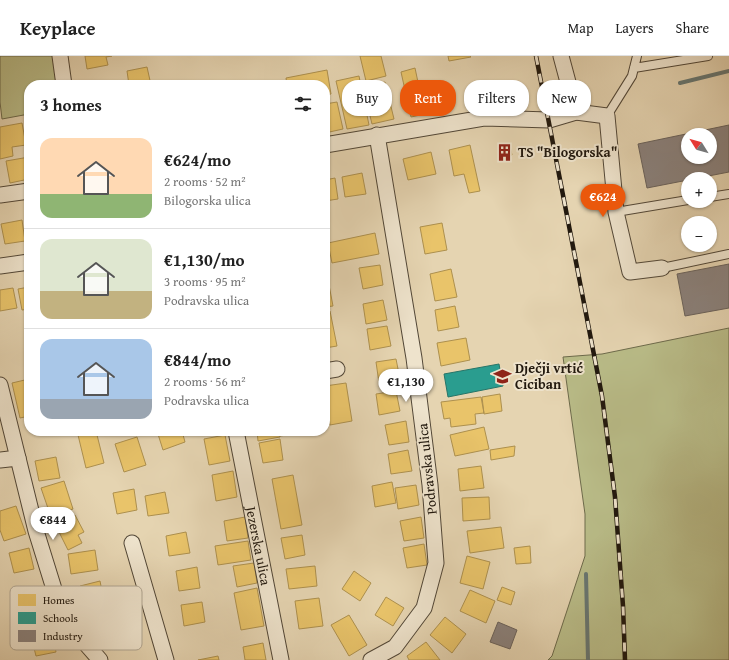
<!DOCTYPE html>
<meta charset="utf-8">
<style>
:root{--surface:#fff;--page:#f6f6f6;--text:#222;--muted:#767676;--line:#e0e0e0;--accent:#ea580c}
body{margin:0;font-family:"Gentium Book Plus",serif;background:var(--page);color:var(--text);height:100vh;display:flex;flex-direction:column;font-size:15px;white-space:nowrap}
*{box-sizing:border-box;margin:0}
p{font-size:13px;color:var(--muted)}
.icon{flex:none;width:22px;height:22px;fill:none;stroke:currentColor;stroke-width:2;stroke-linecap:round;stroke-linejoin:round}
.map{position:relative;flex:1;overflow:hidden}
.details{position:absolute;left:24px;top:24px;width:306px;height:356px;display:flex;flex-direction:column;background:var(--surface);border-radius:16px;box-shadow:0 1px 3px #0004}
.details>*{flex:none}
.banner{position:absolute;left:342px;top:24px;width:327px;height:36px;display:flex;gap:8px}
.needle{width:26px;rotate:307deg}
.buttons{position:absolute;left:681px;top:72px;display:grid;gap:8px}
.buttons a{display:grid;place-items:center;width:36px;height:36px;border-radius:50%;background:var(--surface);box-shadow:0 1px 3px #0004;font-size:20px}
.price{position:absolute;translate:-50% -34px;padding:0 9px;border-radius:14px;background:#fff;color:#222;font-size:13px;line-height:26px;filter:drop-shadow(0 1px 2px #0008)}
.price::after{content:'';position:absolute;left:50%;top:24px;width:12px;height:9px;margin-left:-6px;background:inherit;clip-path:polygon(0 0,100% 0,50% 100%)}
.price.on{background:var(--accent);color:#fff}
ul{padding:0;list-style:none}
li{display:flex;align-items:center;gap:12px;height:100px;padding:0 16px}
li+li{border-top:1px solid var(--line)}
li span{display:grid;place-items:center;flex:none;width:112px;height:80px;border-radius:12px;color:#555}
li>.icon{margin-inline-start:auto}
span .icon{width:48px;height:48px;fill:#fffc;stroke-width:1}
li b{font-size:17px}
h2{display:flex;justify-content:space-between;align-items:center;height:48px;padding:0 16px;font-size:17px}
.chip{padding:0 14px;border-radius:16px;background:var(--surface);box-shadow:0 1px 3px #0004;font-size:14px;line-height:36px}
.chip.on{background:var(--accent);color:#fff}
header{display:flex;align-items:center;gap:24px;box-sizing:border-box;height:56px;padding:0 20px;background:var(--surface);border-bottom:1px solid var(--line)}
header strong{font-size:19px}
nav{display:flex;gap:22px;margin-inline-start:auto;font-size:14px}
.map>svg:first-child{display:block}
.green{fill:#b9bc88;stroke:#6d6a4b}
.homes{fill:#e9c46a;stroke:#ad904e}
.schools{fill:#2a9d8f;stroke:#277568}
.industry{fill:#8a817c;stroke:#6a625b;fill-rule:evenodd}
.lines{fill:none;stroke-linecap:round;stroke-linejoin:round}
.stream{stroke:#687772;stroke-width:4}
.lane-casing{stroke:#524737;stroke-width:10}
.street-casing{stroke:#524737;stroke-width:17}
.lane{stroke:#eee3cc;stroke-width:8}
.street{stroke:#eee3cc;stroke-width:15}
.rail-casing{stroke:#21180e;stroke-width:4.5}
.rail{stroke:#eee3cc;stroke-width:3;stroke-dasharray:9;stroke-linecap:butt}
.labels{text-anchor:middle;stroke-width:4;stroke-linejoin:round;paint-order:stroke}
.poi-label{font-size:14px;font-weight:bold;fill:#21180e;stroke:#eee3cc;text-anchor:start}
.street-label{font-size:14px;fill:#21180e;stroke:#eee3cc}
.key{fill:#eee3cc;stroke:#b0a693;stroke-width:1}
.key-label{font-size:11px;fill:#21180e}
</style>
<header>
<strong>Keyplace</strong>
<nav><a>Map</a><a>Layers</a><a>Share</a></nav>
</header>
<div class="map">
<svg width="729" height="604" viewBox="0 0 729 604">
<rect width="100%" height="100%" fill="#e5d4b1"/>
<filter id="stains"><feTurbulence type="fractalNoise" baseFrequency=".005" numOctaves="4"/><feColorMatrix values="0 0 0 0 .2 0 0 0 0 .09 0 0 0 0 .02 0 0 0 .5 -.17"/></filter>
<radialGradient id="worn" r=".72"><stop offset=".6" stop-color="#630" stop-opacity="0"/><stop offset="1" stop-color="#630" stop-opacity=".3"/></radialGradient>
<path class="green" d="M0,0H60L64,29H29V58L2,63L0,46Z
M729,272V604H548L552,600L585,500V458L563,301L602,298Z"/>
<path class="homes" d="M85,0H112L106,1L108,9L87,13Z
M360,0H381L386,20L366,25Z
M448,0H470L471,1L449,5Z
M147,11L151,29H129L127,15Z
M415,12L419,31L427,29L430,42L445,39L448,53L411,61L401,16Z
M327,14L331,38L325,39V29H287L286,22Z
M359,20L369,69L347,73L336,25Z
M107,26V29H87Z
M181,26V29H164Z
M385,26L394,63L372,68L363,31Z
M337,46L343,73L325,77V48Z
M22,67L26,89L12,91L13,100L0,103V71Z
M470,89L480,135L469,137L464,118L454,120L449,94Z
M510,90L512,99L501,101L499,92Z
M431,96L436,118L408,124L403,103Z
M29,101V123L10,127L6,105Z
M362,117L366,138L345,141L342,121Z
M335,122L338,143L325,145V124Z
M22,164L25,185L5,188L1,168Z
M442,167L447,194L425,198L420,171Z
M375,177L379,198L332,207L328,187Z
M380,209L383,229L363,233L359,212Z
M451,213L457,241L435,245L430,218Z
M329,229L333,250L325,251V230Z
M29,231V253L22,254L18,233Z
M13,232L17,252L0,255V234Z
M383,244L387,264L366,268L363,248Z
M455,250L459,271L438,275L435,254Z
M330,255L337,290L325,292V256Z
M387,270L391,290L370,294L367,273Z
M466,282L470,304L441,310L437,287Z
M396,303L400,323L379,327L376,306Z
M29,323V360L20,362L12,327Z
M346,327L352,365L330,369L325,330Z
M396,335L400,355L379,359L376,338Z
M500,338L502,355L484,358L482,341Z
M481,341L484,357L475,358L476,368L451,371L450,362L444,363L441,346Z
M406,365L409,386L389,389L385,369Z
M484,371L489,393L455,400L450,379Z
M95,375H96L104,407L86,412L78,379Z
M157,375H182L185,386L163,394Z
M257,375H279L280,381L258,385Z
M279,375H300L301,377L280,380Z
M225,379L230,405L209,409L204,383Z
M137,381L146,409L124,416L115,388Z
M280,383L283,404L263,407L259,387Z
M515,390L514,400L491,404L490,394Z
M408,394L412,415L391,418L388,398Z
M56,401L60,422L39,425L35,405Z
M481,410L484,432L460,435L458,413Z
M233,415L237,441L216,445L212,419Z
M293,419L302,469L281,473L272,423Z
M64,425L73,453L51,461L41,432Z
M392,426L396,447L375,451L372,430Z
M416,429L419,449L398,453L395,432Z
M134,433L137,454L117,458L113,437Z
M165,436L169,457L148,460L145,440Z
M489,441L490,463L463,465L462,442Z
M16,450L26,478L4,485L0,474V455Z
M75,459L84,476L78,479L82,487L68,494L55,468Z
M245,461L248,482L227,485L224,465Z
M421,461L424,482L404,485L400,465Z
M501,471L504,492L470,497L467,475Z
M186,476L190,497L169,500L166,480Z
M302,479L305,499L285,503L281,482Z
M248,485L251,504L218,509L215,490Z
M424,488L427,509L407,512L403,492Z
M530,490L531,507L516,508L514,492Z
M29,492L34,513L14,517L9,497Z
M95,494L98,514L71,518L68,498Z
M467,500L490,506L483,533L460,527Z
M254,507L257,527L237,531L233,510Z
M315,510L317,530L289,533L286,513Z
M197,511L200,532L179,535L176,515Z
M354,515L371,527L360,545L342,533Z
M100,525L104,545L84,550L80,530Z
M502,531L515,536L511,549L497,544Z
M257,532L264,570L241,574L234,537Z
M470,534L495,545L486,567L460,555Z
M386,541L404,552L393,570L375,559Z
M319,542L323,570L299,573L295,545Z
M202,546L205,566L184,570L181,549Z
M349,559L367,589L349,600L331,569Z
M445,561L466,578L452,597L430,579Z
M52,575L56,596L36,600L31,580Z
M426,586L440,604H409L407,600Z
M263,587L266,604H245L243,591Z
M218,600L219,604H198Z"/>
<path class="schools" d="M499,308L503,330L448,341L444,318Z"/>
<path class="industry" d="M729,69V116L693,123H688V124L647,132L638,88ZM688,79H710V101H688Z
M729,208V252L685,260L677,218Z
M498,566L517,574L510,593L490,586Z"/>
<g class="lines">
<path class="stream" d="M680,27L729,15
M586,518L588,604"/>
<defs>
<path id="lane" d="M634,12L708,0
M607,60L632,20L637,0
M710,141L729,138
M616,156L688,144
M662,212L729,198"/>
<g id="street">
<path d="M60,0L64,29"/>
<path d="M561,0L576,56"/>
<path d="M325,89L484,62L549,64L576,56L607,60L616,156L630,216L662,212"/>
<path d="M0,139L29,135"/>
<path d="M0,210L29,206"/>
<path d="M325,315L337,313"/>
<path d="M0,329L18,402"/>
<path id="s1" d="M236,375L281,604"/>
<path d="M0,404L18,402L36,475L54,533L86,588L100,604"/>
<path d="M132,487L166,604"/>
<path d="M371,604L395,591L424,552L436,507L430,429L414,302L377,79"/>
</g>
</defs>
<use href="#lane" class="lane-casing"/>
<use href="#street" class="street-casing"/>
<use href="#lane" class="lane"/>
<use href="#street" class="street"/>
<defs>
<path id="rail" d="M536,0L602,340L615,441L623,550L625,604"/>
</defs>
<use href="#rail" class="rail-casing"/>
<use href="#rail" class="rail"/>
</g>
<defs>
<symbol id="building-bare" viewBox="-9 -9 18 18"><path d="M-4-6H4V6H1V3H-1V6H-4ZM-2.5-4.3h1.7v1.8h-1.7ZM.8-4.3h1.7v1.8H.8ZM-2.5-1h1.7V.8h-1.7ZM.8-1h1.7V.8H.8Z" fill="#8f2418" stroke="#eee3cc" stroke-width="2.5" paint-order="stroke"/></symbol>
<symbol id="school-bare" viewBox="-9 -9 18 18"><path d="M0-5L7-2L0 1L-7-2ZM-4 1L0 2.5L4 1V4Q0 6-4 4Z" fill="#8f2418" stroke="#eee3cc" stroke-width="2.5" paint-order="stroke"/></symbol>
</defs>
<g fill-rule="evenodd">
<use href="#building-bare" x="492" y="84" width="25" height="25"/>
<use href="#school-bare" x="490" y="308" width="25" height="25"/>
</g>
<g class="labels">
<g class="poi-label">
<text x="518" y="101">TS "Bilogorska"</text>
<text x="515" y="317">Dječji vrtić<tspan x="515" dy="16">Ciciban</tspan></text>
</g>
<g class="street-label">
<text transform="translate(427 413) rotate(-96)" y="5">Podravska ulica</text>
<text dy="5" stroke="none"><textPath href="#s1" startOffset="117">Jezerska ulica</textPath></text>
</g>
</g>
<rect x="10" y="530" width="132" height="64" rx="6" class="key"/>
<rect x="18" y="538" width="18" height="12" fill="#e9c46a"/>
<rect x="18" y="556" width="18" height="12" fill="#2a9d8f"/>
<rect x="18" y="574" width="18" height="12" fill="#8a817c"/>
<g class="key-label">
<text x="43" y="548">Homes</text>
<text x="43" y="566">Schools</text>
<text x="43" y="584">Industry</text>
</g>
<rect width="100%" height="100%" filter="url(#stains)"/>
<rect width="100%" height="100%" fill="url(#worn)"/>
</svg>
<div class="buttons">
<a><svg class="needle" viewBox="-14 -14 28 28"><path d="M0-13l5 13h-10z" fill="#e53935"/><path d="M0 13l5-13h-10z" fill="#767676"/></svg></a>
<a>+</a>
<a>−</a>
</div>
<b class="price on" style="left:603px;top:162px">€624</b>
<b class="price" style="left:406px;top:347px">€1,130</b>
<b class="price" style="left:53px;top:485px">€844</b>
<div class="banner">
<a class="chip">Buy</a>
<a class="chip on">Rent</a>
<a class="chip">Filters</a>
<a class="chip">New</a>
</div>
<section class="details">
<h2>3 homes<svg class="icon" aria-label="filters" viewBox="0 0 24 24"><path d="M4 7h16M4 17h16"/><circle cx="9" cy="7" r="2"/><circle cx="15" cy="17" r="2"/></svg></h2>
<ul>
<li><span style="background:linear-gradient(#ffd9b3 70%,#8fb573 0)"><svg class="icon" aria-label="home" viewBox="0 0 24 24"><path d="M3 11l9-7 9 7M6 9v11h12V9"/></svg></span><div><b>€624/mo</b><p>2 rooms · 52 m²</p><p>Bilogorska ulica</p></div></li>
<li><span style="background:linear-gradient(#dfe7d0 65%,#c2b280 0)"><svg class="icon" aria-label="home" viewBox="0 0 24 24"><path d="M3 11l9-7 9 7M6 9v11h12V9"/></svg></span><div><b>€1,130/mo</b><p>3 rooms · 95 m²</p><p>Podravska ulica</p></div></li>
<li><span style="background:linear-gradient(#a9c7e8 75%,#9aa5b1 0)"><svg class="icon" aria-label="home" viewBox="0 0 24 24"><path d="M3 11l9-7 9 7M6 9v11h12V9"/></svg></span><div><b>€844/mo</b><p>2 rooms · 56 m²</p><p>Podravska ulica</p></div></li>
</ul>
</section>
</div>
